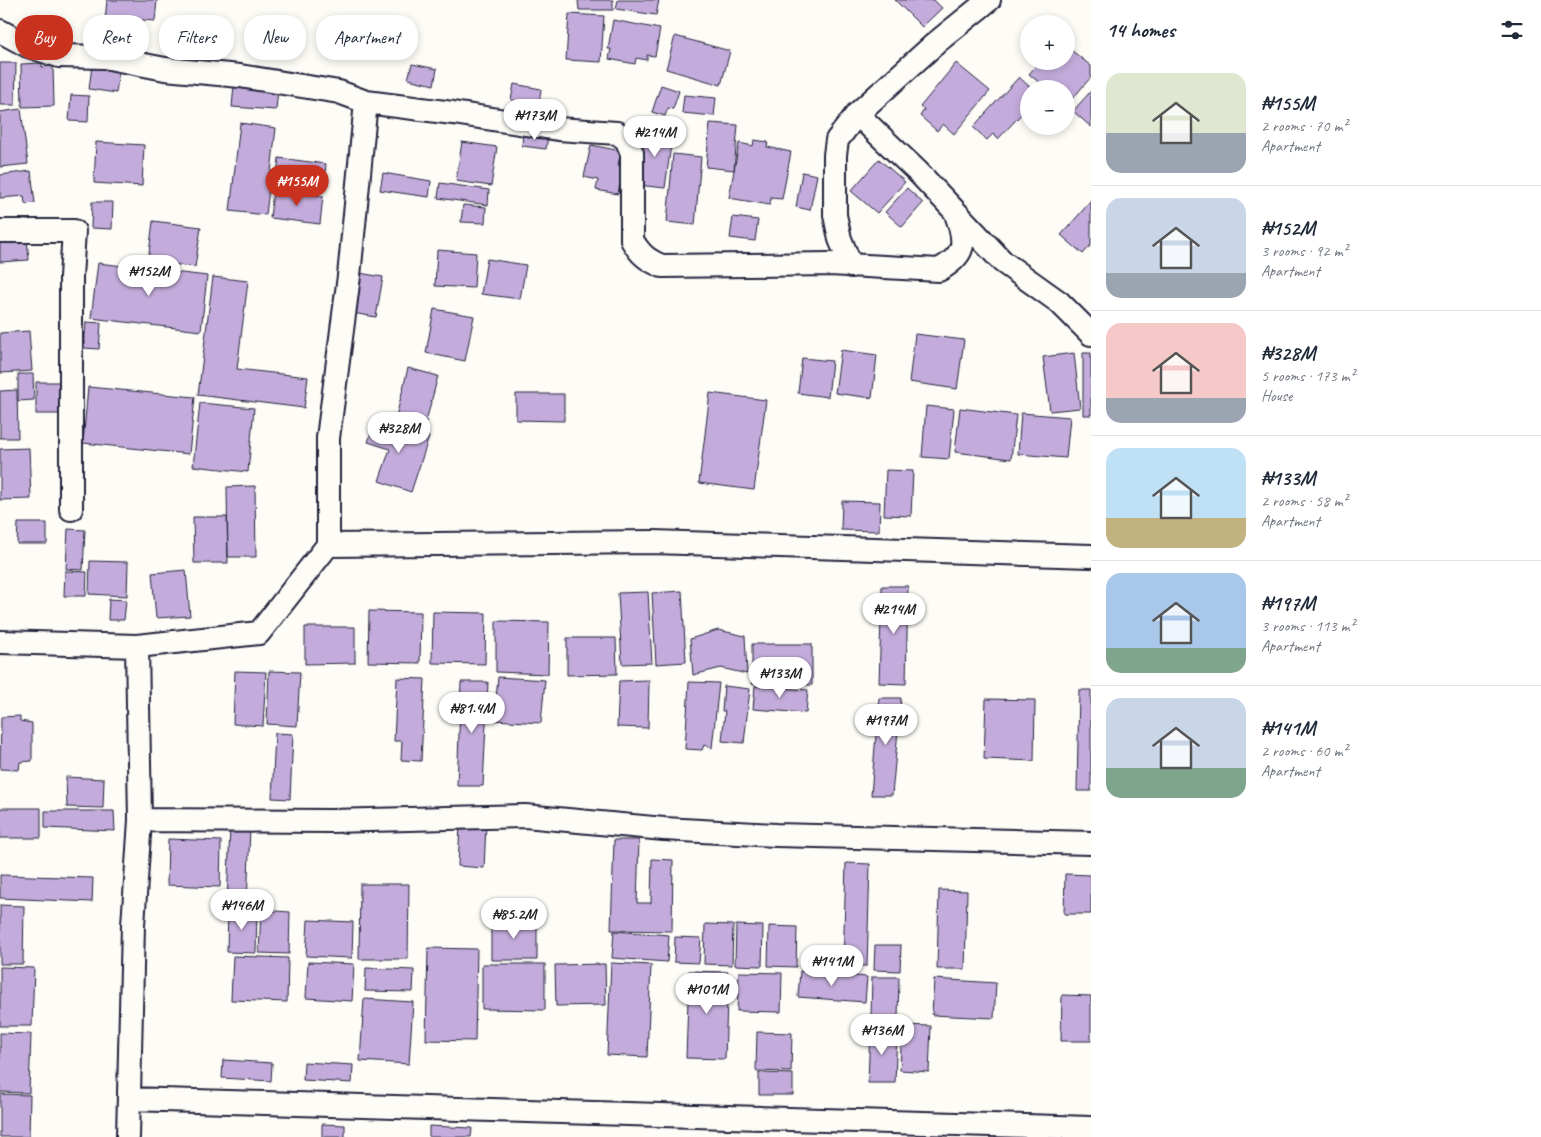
<!DOCTYPE html>
<meta charset="utf-8">
<style>
:root{--surface:#fff;--page:#f2f2f3;--text:#1f2937;--muted:#747a83;--line:#e0e1e3;--accent:#c8321e}
body{margin:0;font-family:Caveat,sans-serif;background:var(--page);color:var(--text);height:100vh;display:flex;flex-direction:column;font-size:19px;white-space:nowrap}
*{box-sizing:border-box;margin:0}
p{font-size:16px;color:var(--muted)}
.icon{flex:none;width:28px;height:28px;fill:none;stroke:currentColor;stroke-width:2;stroke-linecap:round;stroke-linejoin:round}
.map{position:relative;flex:1;overflow:hidden}
.panel{display:flex;flex-direction:column;background:var(--surface);width:450px}
.panel>*{flex:none}
.banner{position:absolute;left:15px;top:15px;width:475px;height:45px;display:flex;gap:10px}
.buttons{position:absolute;left:1020px;top:15px;display:grid;gap:10px}
.buttons a{display:grid;place-items:center;width:55px;height:55px;border-radius:50%;background:var(--surface);box-shadow:0 2px 8px #0003;font-size:25px}
.price{position:absolute;translate:-50% -42px;padding:0 11px;border-radius:18px;background:#fff;color:#222;font-size:16px;line-height:32px;filter:drop-shadow(0 1px 2px #0008)}
.price::after{content:'';position:absolute;left:50%;top:30px;width:15px;height:11px;margin-left:-8px;background:inherit;clip-path:polygon(0 0,100% 0,50% 100%)}
.price.active{background:var(--accent);color:#fff}
ul{padding:0;list-style:none}
li{display:flex;align-items:center;gap:15px;height:125px;padding:0 15px}
li+li{border-top:1px solid var(--line)}
li span{display:grid;place-items:center;flex:none;width:140px;height:100px;border-radius:15px;color:#555}
li>.icon{margin-inline-start:auto}
span .icon{width:60px;height:60px;fill:#fffc;stroke-width:1}
li b{font-size:21px}
h2{display:flex;justify-content:space-between;align-items:center;height:60px;padding:0 15px;font-size:21px}
.chip{padding:0 18px;border-radius:20px;background:var(--surface);box-shadow:0 2px 8px #0003;font-size:18px;line-height:45px}
.chip.active{background:var(--accent);color:#fff}
main{display:flex;flex:1;min-height:0}
.map>svg:first-child{display:block}
.building{fill:#c3acdb;stroke:#22223b}
.lines{fill:none;stroke-linecap:round;stroke-linejoin:round}
.minor-casing{stroke:#22223b;stroke-width:26}
.minor{stroke:#fdfcf7;stroke-width:22}
</style>
<main>
<div class="map">
<svg width="1091" height="1137" viewBox="0 0 1091 1137">
<rect width="100%" height="100%" fill="#fdfcf7"/>
<filter id="ink" filterUnits="userSpaceOnUse"><feTurbulence type="fractalNoise" baseFrequency=".02" numOctaves="2"/><feDisplacementMap in="SourceGraphic" scale="10" xChannelSelector="R" yChannelSelector="G"/><feConvolveMatrix kernelMatrix="1 2 1 2 8 2 1 2 1" color-interpolation-filters="sRGB"/></filter>
<g filter="url(#ink)">
<path class="building" d="M107,0H157L155,21L142,20L141,24L105,21Z
M578,0H613V10H579Z
M618,0H659L656,15L616,9Z
M895,0H934L942,8L922,27Z
M569,14L604,16L601,62L566,60Z
M613,20L660,29L655,56L647,55V60L636,58L635,64L609,59L611,49H608Z
M675,36L730,51L721,85L666,69Z
M1066,46L1091,66V77L1067,105L1066,89H1047L1029,74L1040,61H1066Z
M0,63H16L15,105H0Z
M42,63V67L53,66L54,106L22,107L21,64Z
M956,63L990,91L954,134L943,124L937,131L920,116L924,110L920,107Z
M412,64L437,69L434,85L408,79Z
M92,66L119,70L116,93L89,89Z
M1019,77L1032,89H1029V106L998,139L993,134L987,140L973,127Z
M514,84L541,89L539,105L511,100Z
M234,85L278,89L276,110L232,107Z
M661,85L679,91L673,109L668,108L665,116L652,112Z
M1091,91V127L1073,111Z
M71,95L89,96L88,122L69,121Z
M684,95L716,98L714,116L682,113Z
M21,109L28,164L0,167V112Z
M240,123L276,128L266,215L230,211Z
M710,123L738,125L734,170L706,167Z
M646,127L673,130L665,188L638,185Z
M523,132L548,136L546,149L522,146Z
M754,140L768,142L767,147L791,152L782,199L771,198L770,205L729,198L739,143L753,146Z
M96,142L144,145L142,186L94,183Z
M462,142L497,147L491,186L456,181Z
M591,145L621,151L618,165L623,166L618,194L596,190L598,180L584,177Z
M673,154L701,157L695,225L667,222Z
M279,158L326,164L324,189L276,183Z
M879,159L905,182L877,213L851,191Z
M31,171L35,203L25,204L24,196L0,198V175Z
M802,172L817,175L810,210L796,207Z
M383,173L431,181L429,197L380,190Z
M440,183L489,190L488,205L438,198Z
M907,188L923,203L902,227L885,212Z
M273,191L323,196L320,224L270,218Z
M1091,201V245L1083,254L1061,235Z
M92,202H113L112,229L91,228Z
M463,205L486,207L485,223L461,222Z
M733,217L758,220L755,241L730,238Z
M153,221L201,227L195,267L148,261Z
M27,240L29,260L0,262V243Z
M437,250L476,253L474,288L435,286Z
M487,259L526,265L520,299L481,294Z
M98,263L207,276L201,331L91,318Z
M359,273L383,277L376,317L352,313Z
M213,277L248,281L237,369L308,377L304,408L198,395Z
M434,309L474,316L465,361L426,353Z
M86,322L101,323L99,349L84,348Z
M29,331L32,371L0,373V333Z
M915,334L964,340L957,389L909,382Z
M841,350L877,355L872,398L835,393Z
M1074,353L1080,408L1050,411L1043,357Z
M1083,353H1091V415H1083Z
M802,358L832,361L828,397L798,393Z
M408,368L438,376L424,429L395,421Z
M18,374H33L34,400L18,401Z
M36,382H60L61,414H36Z
M88,387L195,397L189,454L83,443Z
M17,390L18,438H0V391Z
M710,393L766,400L754,490L699,483Z
M516,394H564V421L516,420Z
M200,403L254,408L248,472L193,466Z
M926,406L954,409L949,459L922,457Z
M960,408L1016,415L1011,459L955,452Z
M1021,413L1070,417L1066,458L1018,454Z
M376,419L429,437L411,492L379,481L390,449L368,442Z
M29,448L31,499L0,500V449Z
M886,470L913,471L911,516L884,515Z
M255,486L256,557H228L227,487Z
M842,501L880,502L879,531L841,530Z
M193,517H227L228,563H194Z
M18,523H47V544H17Z
M68,529L85,530L83,570L66,569Z
M90,561L128,562L127,596L89,594Z
M186,570L190,616L156,618L152,573Z
M65,571L87,572L86,596H64Z
M882,586H908L906,684L879,683Z
M682,591L686,662L656,664L652,593Z
M648,592L652,663L622,664L618,593Z
M109,599L126,600L124,620H108Z
M369,611L421,612L420,663L368,662Z
M433,612L486,613L485,664L432,663Z
M496,621L549,622L548,674L496,672Z
M305,627H355V663L305,664Z
M718,630L745,636L747,674L721,668L693,675L690,639Z
M567,638H616L617,674L567,675Z
M752,644H812V685L752,684Z
M235,671L266,672L263,726L233,724Z
M269,671L300,672L297,726L267,724Z
M498,677L545,680L541,723L494,720Z
M397,678L425,679L421,761L401,760L402,741H394Z
M649,680L648,728L617,727L619,681Z
M461,682H488L483,786H457Z
M689,682L719,683L712,748L704,745L702,750L685,749Z
M724,686L750,689L744,743L722,741L725,711H722Z
M755,686L808,690L806,713L753,709Z
M1079,690H1091V791H1077Z
M879,698H901L892,795H871Z
M986,699L1035,700L1034,761L984,759Z
M20,716V721L32,723V761L20,762L19,770L0,769L1,717Z
M275,733L293,734L290,799L272,798Z
M66,777L104,779L103,808L67,807Z
M0,808H41V838H0Z
M45,811H114L115,831L45,828Z
M460,824L486,825L484,868L458,866Z
M230,827H250L247,905L227,904Z
M168,839L221,841L220,887L167,885Z
M614,840H639L637,903H651L652,859L673,860L672,931L611,930Z
M846,863L870,864L867,966H843Z
M1065,874L1091,875V914H1064Z
M0,875L93,878L92,902L0,898Z
M360,884H409L408,959H359Z
M939,890L967,891L965,969H937Z
M0,905L24,906L23,964H0Z
M228,909L257,910L256,953L227,952Z
M261,910L290,912L289,954L259,953Z
M491,919H537V960H491Z
M308,920L353,922L352,958L306,956Z
M705,924L733,925L732,965L704,964Z
M736,925L763,926L762,966L735,965Z
M769,926L797,927L796,967L768,966Z
M614,931L669,935L667,962L612,958Z
M675,937L701,938L699,963L674,962Z
M875,945H901L900,971L874,970Z
M428,948L477,949L475,1041L426,1040Z
M233,956L288,958L287,1002L231,1000Z
M308,962L354,964L352,1001L306,998Z
M611,963L651,965L647,1057L607,1055Z
M482,964H545V1010L482,1009Z
M605,964L606,1005L556,1006L555,965Z
M0,967L34,968L32,1026H0Z
M366,968L414,970L413,992L365,991Z
M689,971L728,972L725,1059L686,1058Z
M800,971L867,977L865,1002L798,997Z
M739,972L782,973L781,1012L737,1011Z
M872,977H899L898,1018L871,1017Z
M934,979L996,983L994,1018L932,1015Z
M1062,995L1091,996V1041H1061Z
M364,999L413,1002L409,1064L360,1061Z
M902,1025L931,1026L929,1072L900,1070Z
M870,1028L897,1029L895,1083H868Z
M757,1032L792,1033L791,1072L756,1071Z
M0,1033L31,1034L29,1093L0,1092Z
M223,1060L272,1063L271,1081L222,1078Z
M304,1062L353,1065L352,1083L303,1080Z
M759,1073L793,1074V1095H759Z
M0,1094L30,1095L29,1137H0Z
M322,1124L345,1125V1137H322Z
M429,1126L472,1128L471,1137H429Z"/>
<g class="lines">
<defs>
<path id="minor" d="M0,31L28,46L59,56L104,57L165,69L240,76L339,92L366,102L453,113L558,129L617,133L626,139L632,153V240C640,254 647,260 662,266L830,264L939,270C967,254 966,242 956,214
M857,114L918,172L1003,262L1059,302L1091,334
M0,231H74L71,277V509
M851,266L840,239L835,215V155L837,140L857,114L937,42L989,0
M328,545V438L349,276L366,102
M0,642L137,646L259,633L328,545L653,542L1091,556
M140,820L331,821L525,816L664,829L776,835L1091,843
M129,1099L1091,1128
M128,1137L133,925L140,820L137,646"/>
</defs>
<use href="#minor" class="minor-casing"/>
<use href="#minor" class="minor"/>
</g>
</g>
</svg>
<div class="buttons">
<a>+</a>
<a>−</a>
</div>
<b class="price" style="left:535px;top:141px">₦173M</b>
<b class="price" style="left:655px;top:158px">₦214M</b>
<b class="price active" style="left:297px;top:207px">₦155M</b>
<b class="price" style="left:149px;top:297px">₦152M</b>
<b class="price" style="left:399px;top:454px">₦328M</b>
<b class="price" style="left:894px;top:635px">₦214M</b>
<b class="price" style="left:780px;top:699px">₦133M</b>
<b class="price" style="left:472px;top:734px">₦81.4M</b>
<b class="price" style="left:886px;top:746px">₦197M</b>
<b class="price" style="left:242px;top:931px">₦146M</b>
<b class="price" style="left:514px;top:940px">₦85.2M</b>
<b class="price" style="left:832px;top:987px">₦141M</b>
<b class="price" style="left:707px;top:1015px">₦101M</b>
<b class="price" style="left:882px;top:1056px">₦136M</b>
<div class="banner">
<a class="chip active">Buy</a>
<a class="chip">Rent</a>
<a class="chip">Filters</a>
<a class="chip">New</a>
<a class="chip">Apartment</a>
</div>
</div>
<section class="panel">
<h2>14 homes<svg class="icon" aria-label="filters" viewBox="0 0 24 24"><path d="M4 7h16M4 17h16"/><circle cx="9" cy="7" r="2"/><circle cx="15" cy="17" r="2"/></svg></h2>
<ul>
<li><span style="background:linear-gradient(#dfe7d0 60%,#9aa5b1 0)"><svg class="icon" aria-label="home" viewBox="0 0 24 24"><path d="M3 11l9-7 9 7M6 9v11h12V9"/></svg></span><div><b>₦155M</b><p>2 rooms · 70 m²</p><p>Apartment</p></div></li>
<li><span style="background:linear-gradient(#c9d6e8 75%,#9aa5b1 0)"><svg class="icon" aria-label="home" viewBox="0 0 24 24"><path d="M3 11l9-7 9 7M6 9v11h12V9"/></svg></span><div><b>₦152M</b><p>3 rooms · 92 m²</p><p>Apartment</p></div></li>
<li><span style="background:linear-gradient(#f6c9c9 75%,#9aa5b1 0)"><svg class="icon" aria-label="home" viewBox="0 0 24 24"><path d="M3 11l9-7 9 7M6 9v11h12V9"/></svg></span><div><b>₦328M</b><p>5 rooms · 173 m²</p><p>House</p></div></li>
<li><span style="background:linear-gradient(#bfe0f5 70%,#c2b280 0)"><svg class="icon" aria-label="home" viewBox="0 0 24 24"><path d="M3 11l9-7 9 7M6 9v11h12V9"/></svg></span><div><b>₦133M</b><p>2 rooms · 58 m²</p><p>Apartment</p></div></li>
<li><span style="background:linear-gradient(#a9c7e8 75%,#7fa58c 0)"><svg class="icon" aria-label="home" viewBox="0 0 24 24"><path d="M3 11l9-7 9 7M6 9v11h12V9"/></svg></span><div><b>₦197M</b><p>3 rooms · 113 m²</p><p>Apartment</p></div></li>
<li><span style="background:linear-gradient(#c9d6e8 70%,#7fa58c 0)"><svg class="icon" aria-label="home" viewBox="0 0 24 24"><path d="M3 11l9-7 9 7M6 9v11h12V9"/></svg></span><div><b>₦141M</b><p>2 rooms · 60 m²</p><p>Apartment</p></div></li>
</ul>
</section>
</main>
